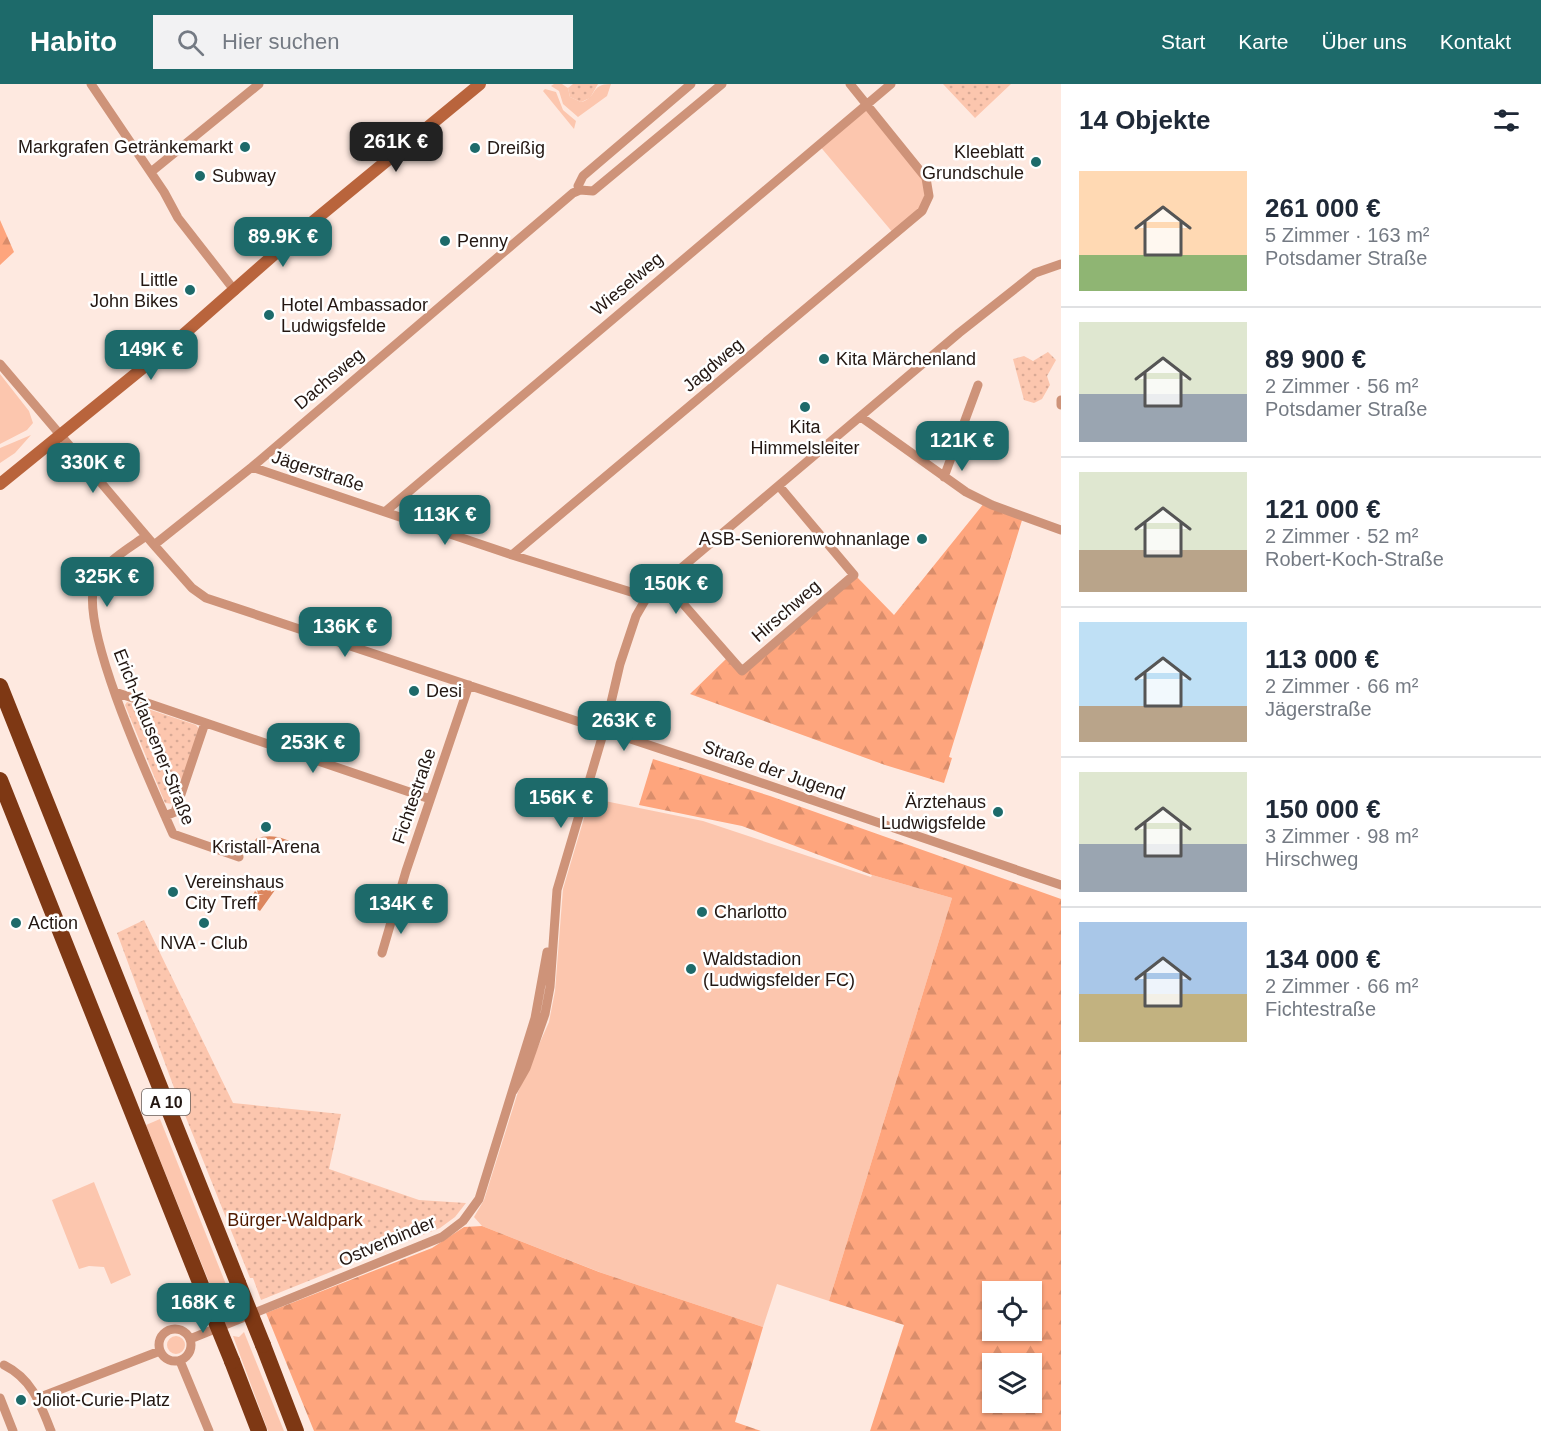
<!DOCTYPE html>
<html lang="de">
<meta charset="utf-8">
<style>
:root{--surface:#fff;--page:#f2f2f3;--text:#1f2937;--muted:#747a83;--line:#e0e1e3;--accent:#1d6a6a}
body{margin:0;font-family:Arial,sans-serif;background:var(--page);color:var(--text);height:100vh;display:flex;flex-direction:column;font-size:22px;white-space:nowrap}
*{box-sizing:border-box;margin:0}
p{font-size:20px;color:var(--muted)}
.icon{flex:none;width:33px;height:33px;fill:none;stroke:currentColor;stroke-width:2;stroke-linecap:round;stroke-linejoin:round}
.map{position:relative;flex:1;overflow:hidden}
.panel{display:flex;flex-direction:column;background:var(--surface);width:480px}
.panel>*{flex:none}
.controls{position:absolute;left:982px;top:1197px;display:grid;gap:12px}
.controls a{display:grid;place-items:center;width:60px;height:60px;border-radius:0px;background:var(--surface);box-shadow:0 2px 4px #0004;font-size:30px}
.price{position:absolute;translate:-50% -51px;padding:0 14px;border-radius:12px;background:var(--accent);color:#fff;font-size:20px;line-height:39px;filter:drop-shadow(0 2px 3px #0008)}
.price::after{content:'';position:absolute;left:50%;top:36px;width:18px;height:14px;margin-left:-9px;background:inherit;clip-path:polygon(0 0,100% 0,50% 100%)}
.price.current{background:#222;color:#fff}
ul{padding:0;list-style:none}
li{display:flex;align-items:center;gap:18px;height:150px;padding:0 18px}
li+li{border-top:2px solid var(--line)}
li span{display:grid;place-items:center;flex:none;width:168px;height:120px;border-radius:0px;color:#555}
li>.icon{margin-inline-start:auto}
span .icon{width:72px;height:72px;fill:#fffc;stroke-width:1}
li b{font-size:26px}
h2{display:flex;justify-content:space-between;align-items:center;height:72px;padding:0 18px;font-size:26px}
header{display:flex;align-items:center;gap:36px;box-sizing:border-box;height:84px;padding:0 30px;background:var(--accent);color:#fff}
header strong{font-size:28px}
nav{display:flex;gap:33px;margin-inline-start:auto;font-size:21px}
.search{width:420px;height:54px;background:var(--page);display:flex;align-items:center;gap:15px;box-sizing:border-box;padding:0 21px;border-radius:0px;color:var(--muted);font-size:22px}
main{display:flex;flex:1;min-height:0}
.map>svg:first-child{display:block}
.grass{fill:#fcc6ae}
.forest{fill:url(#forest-firs);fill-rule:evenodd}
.park{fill:url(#park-dots)}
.water{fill:#dc865e}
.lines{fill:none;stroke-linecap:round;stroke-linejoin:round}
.stream{stroke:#dc865e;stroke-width:3}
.minor{stroke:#ce9379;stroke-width:9}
.secondary{stroke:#b9643c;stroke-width:12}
.motorway{stroke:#7e3814;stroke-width:16}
.motorway-bridge{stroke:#7e3814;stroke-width:16}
.poi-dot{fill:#1d6a6a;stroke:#fff;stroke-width:2}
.labels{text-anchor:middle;stroke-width:5;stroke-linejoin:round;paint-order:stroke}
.shield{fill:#fff;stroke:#655d59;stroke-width:1.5}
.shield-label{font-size:16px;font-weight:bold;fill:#231712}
.poi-label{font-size:18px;fill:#231712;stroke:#fff;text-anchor:start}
.street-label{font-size:18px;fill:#231712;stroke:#fff}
.park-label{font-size:18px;fill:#511b00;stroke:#fff}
</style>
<header>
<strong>Habito</strong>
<div class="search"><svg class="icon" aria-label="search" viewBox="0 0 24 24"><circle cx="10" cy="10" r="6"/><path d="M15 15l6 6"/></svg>Hier suchen</div>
<nav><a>Start</a><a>Karte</a><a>Über uns</a><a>Kontakt</a></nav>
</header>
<main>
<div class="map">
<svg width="1061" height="1347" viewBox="0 0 1061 1347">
<defs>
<pattern id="forest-firs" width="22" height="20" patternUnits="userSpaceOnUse" patternTransform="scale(1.5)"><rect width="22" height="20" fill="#fea57d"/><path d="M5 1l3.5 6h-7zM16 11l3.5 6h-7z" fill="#d98d6b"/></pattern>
<pattern id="park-dots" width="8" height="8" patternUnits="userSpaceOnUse" patternTransform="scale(1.5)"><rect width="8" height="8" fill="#fcc6ae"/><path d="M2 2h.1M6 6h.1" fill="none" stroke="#d8a995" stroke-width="1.8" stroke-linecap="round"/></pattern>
</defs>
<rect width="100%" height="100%" fill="#fee9e0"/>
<path class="grass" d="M554,0H562L568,4L570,13L581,18C598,14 589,0 611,0L607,12L578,33L563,20L559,7L551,2Z
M545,5L556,8L563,26L576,37L574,45L543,7Z
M867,20L929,100L922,127L894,150L818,60Z
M0,290L29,327L33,339L27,346L0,360Z
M31,351L15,369L0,379V364Z
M590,714L703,737L871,793L872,791L952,814L829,1217L777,1200L763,1243L602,1189L482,1142L474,1133L484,1116L518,1008L549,938L555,907L563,805Z
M160,1035L235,1223L229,1222L223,1227L215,1208H213L146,1041Z
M94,1098L131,1191L111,1200L104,1183L89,1182L79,1185L52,1116Z
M244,1248L284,1347H268L233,1252L239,1253Z
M167 1261a9 9 0 1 1 18 0a9 9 0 1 1-18 0Z"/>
<path class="forest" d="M0,136L14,168L0,181Z
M985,418L1023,433L949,673L952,674L944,699L885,681L690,610L726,575L742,591L856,492L894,531Z
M653,675L770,712L1061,815V1347H870L904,1241L829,1217L952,814L872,791L742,742L639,721ZM993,1208H1032V1246H993ZM993,1280H1032V1318H993Z
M482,1142L599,1188L763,1243L735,1338L761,1347H314L266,1229L432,1164L464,1143Z"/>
<path class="park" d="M573,0H598L590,14L581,18L570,13L568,4Z
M943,0H1011L975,34Z
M1048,268L1056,276L1047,292L1050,301L1042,315L1034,319L1024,316L1013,275L1024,272L1033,277Z
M127,618L196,641L199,645L174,720L165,719L125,621Z
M144,836L233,1019L341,1030L329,1085L419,1116L466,1119L455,1133L440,1144L261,1216L253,1194H250L173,1001L117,849Z"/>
<path class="water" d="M262,797L269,799L271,808L275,806L260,827L254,823L251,815L255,807L259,811L264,810H258L257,806Z"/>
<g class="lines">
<path class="stream" d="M256,764L257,756C273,750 286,757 300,763"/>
<path class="minor" d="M91,0L164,108L178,134L235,207
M151,88L259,0
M580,106L578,102L583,92L691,0
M0,280L154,461L192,504L206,514L706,680L1061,801
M1061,316V321
M861,333L966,408L992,421L1061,446
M252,383L512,471L647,513
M944,393L978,301
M386,427L891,0
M146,452C128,465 100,480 94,502C81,549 152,702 173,750L239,773
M154,461L252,383L573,109L580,106L593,107L722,0
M512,471L922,127L929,112L926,94L850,0
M664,498L742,587L854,491L779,402
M115,608L430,715
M165,732L175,728L205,639
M382,869L406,787L469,601
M513,1007L526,984L545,930L550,903L557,806L606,640L620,580L636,532L647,513L959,249L1035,189L1061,180
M159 1261a16 16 0 1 1 32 0a16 16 0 1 1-32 0Z
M190,1255L442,1153L463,1137L479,1115L535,934L547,868
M180,1277L209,1347
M4,1281C32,1295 40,1319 51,1347
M0,1314L13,1347
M38,1314L160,1267"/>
<path class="secondary" d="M0,400L176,257L293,154L480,0"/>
<path class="motorway" d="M0,602L238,1199
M0,696L205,1211
M263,1261L296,1347
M232,1277L259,1347"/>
<path class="motorway-bridge" d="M238,1199L263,1261
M205,1211L232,1277"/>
</g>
<g class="poi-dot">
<circle cx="245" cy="63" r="6"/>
<circle cx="475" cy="64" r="6"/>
<circle cx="1036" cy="78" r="6"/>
<circle cx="200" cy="92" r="6"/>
<circle cx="445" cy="157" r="6"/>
<circle cx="190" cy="206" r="6"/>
<circle cx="269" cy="231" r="6"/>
<circle cx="824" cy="275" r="6"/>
<circle cx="805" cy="323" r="6"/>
<circle cx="922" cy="455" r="6"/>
<circle cx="414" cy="607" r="6"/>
<circle cx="998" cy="728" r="6"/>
<circle cx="266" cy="743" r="6"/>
<circle cx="173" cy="808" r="6"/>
<circle cx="702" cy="828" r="6"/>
<circle cx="16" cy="839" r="6"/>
<circle cx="204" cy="839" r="6"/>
<circle cx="691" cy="885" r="6"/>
<circle cx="21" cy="1316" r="6"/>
</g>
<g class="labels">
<rect class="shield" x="142" y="1005" width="48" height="26" rx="4.5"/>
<g class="shield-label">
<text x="166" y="1024">A 10</text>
</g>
<g class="poi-label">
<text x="233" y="69" text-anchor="end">Markgrafen Getränkemarkt</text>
<text x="487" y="70">Dreißig</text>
<text x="1024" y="74" text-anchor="end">Kleeblatt<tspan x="1024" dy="21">Grundschule</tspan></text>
<text x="212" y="98">Subway</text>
<text x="457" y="163">Penny</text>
<text x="178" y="202" text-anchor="end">Little<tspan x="178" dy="21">John Bikes</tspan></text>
<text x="281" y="227">Hotel Ambassador<tspan x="281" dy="21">Ludwigsfelde</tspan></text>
<text x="836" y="281">Kita Märchenland</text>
<text x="805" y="349" text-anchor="middle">Kita<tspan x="805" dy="21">Himmelsleiter</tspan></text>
<text x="910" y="461" text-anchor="end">ASB-Seniorenwohnanlage</text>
<text x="426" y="613">Desi</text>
<text x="986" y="724" text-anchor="end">Ärztehaus<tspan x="986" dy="21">Ludwigsfelde</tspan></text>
<text x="266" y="769" text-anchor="middle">Kristall-Arena</text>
<text x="185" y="804">Vereinshaus<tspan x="185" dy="21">City Treff</tspan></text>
<text x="714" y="834">Charlotto</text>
<text x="28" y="845">Action</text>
<text x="204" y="865" text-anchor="middle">NVA - Club</text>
<text x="703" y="881">Waldstadion<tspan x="703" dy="21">(Ludwigsfelder FC)</tspan></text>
<text x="33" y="1322">Joliot-Curie-Platz</text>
</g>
<g class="street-label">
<text transform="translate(627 200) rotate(-40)" y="6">Wieselweg</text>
<text transform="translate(713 281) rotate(-40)" y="6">Jagdweg</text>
<text transform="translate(329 295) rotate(-40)" y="6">Dachsweg</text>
<text transform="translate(318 387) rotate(18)" y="6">Jägerstraße</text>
<text transform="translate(786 527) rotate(-41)" y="6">Hirschweg</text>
<text transform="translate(154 653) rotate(68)" y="6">Erich-Klausener-Straße</text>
<text transform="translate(774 686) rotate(19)" y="6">Straße der Jugend</text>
<text transform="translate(414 712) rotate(-71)" y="6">Fichtestraße</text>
<text transform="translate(387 1157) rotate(-23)" y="6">Ostverbinder</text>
</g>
<g class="park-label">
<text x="295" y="1142">Bürger-Waldpark</text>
</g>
</g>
</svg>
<div class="controls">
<a><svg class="icon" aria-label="locate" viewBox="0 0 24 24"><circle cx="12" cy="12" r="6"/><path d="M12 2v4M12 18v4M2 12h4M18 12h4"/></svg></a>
<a><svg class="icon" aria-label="layers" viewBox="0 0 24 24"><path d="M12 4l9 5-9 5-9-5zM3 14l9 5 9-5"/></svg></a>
</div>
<b class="price current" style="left:396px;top:89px">261K €</b>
<b class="price" style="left:283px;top:184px">89.9K €</b>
<b class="price" style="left:151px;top:297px">149K €</b>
<b class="price" style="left:962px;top:388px">121K €</b>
<b class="price" style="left:93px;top:410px">330K €</b>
<b class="price" style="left:445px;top:462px">113K €</b>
<b class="price" style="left:107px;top:524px">325K €</b>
<b class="price" style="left:676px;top:531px">150K €</b>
<b class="price" style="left:345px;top:574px">136K €</b>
<b class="price" style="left:624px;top:668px">263K €</b>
<b class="price" style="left:313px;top:690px">253K €</b>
<b class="price" style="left:561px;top:745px">156K €</b>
<b class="price" style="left:401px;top:851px">134K €</b>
<b class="price" style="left:203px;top:1250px">168K €</b>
</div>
<section class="panel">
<h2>14 Objekte<svg class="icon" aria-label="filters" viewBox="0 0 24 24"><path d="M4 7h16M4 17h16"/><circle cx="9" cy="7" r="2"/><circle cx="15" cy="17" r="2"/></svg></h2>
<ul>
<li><span style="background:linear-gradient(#ffd9b3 70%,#8fb573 0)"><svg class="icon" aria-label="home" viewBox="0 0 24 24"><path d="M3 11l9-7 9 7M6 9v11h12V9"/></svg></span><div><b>261 000 €</b><p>5 Zimmer · 163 m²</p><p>Potsdamer Straße</p></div></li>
<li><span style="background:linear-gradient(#dfe7d0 60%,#9aa5b1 0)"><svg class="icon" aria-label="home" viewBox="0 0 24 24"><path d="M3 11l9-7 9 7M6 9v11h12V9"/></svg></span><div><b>89 900 €</b><p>2 Zimmer · 56 m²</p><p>Potsdamer Straße</p></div></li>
<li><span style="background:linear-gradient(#dfe7d0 65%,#b9a48a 0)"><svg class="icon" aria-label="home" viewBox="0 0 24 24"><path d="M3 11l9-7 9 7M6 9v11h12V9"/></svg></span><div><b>121 000 €</b><p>2 Zimmer · 52 m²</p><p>Robert-Koch-Straße</p></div></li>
<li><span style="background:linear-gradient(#bfe0f5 70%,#b9a48a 0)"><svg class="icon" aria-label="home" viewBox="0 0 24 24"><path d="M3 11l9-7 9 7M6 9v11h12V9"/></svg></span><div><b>113 000 €</b><p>2 Zimmer · 66 m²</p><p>Jägerstraße</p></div></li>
<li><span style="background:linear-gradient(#dfe7d0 60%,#9aa5b1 0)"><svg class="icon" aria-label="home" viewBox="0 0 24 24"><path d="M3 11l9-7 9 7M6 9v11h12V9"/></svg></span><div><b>150 000 €</b><p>3 Zimmer · 98 m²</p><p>Hirschweg</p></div></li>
<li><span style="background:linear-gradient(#a9c7e8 60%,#c2b280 0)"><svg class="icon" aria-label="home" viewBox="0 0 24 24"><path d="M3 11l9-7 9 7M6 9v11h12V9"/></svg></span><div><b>134 000 €</b><p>2 Zimmer · 66 m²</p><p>Fichtestraße</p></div></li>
</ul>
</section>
</main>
